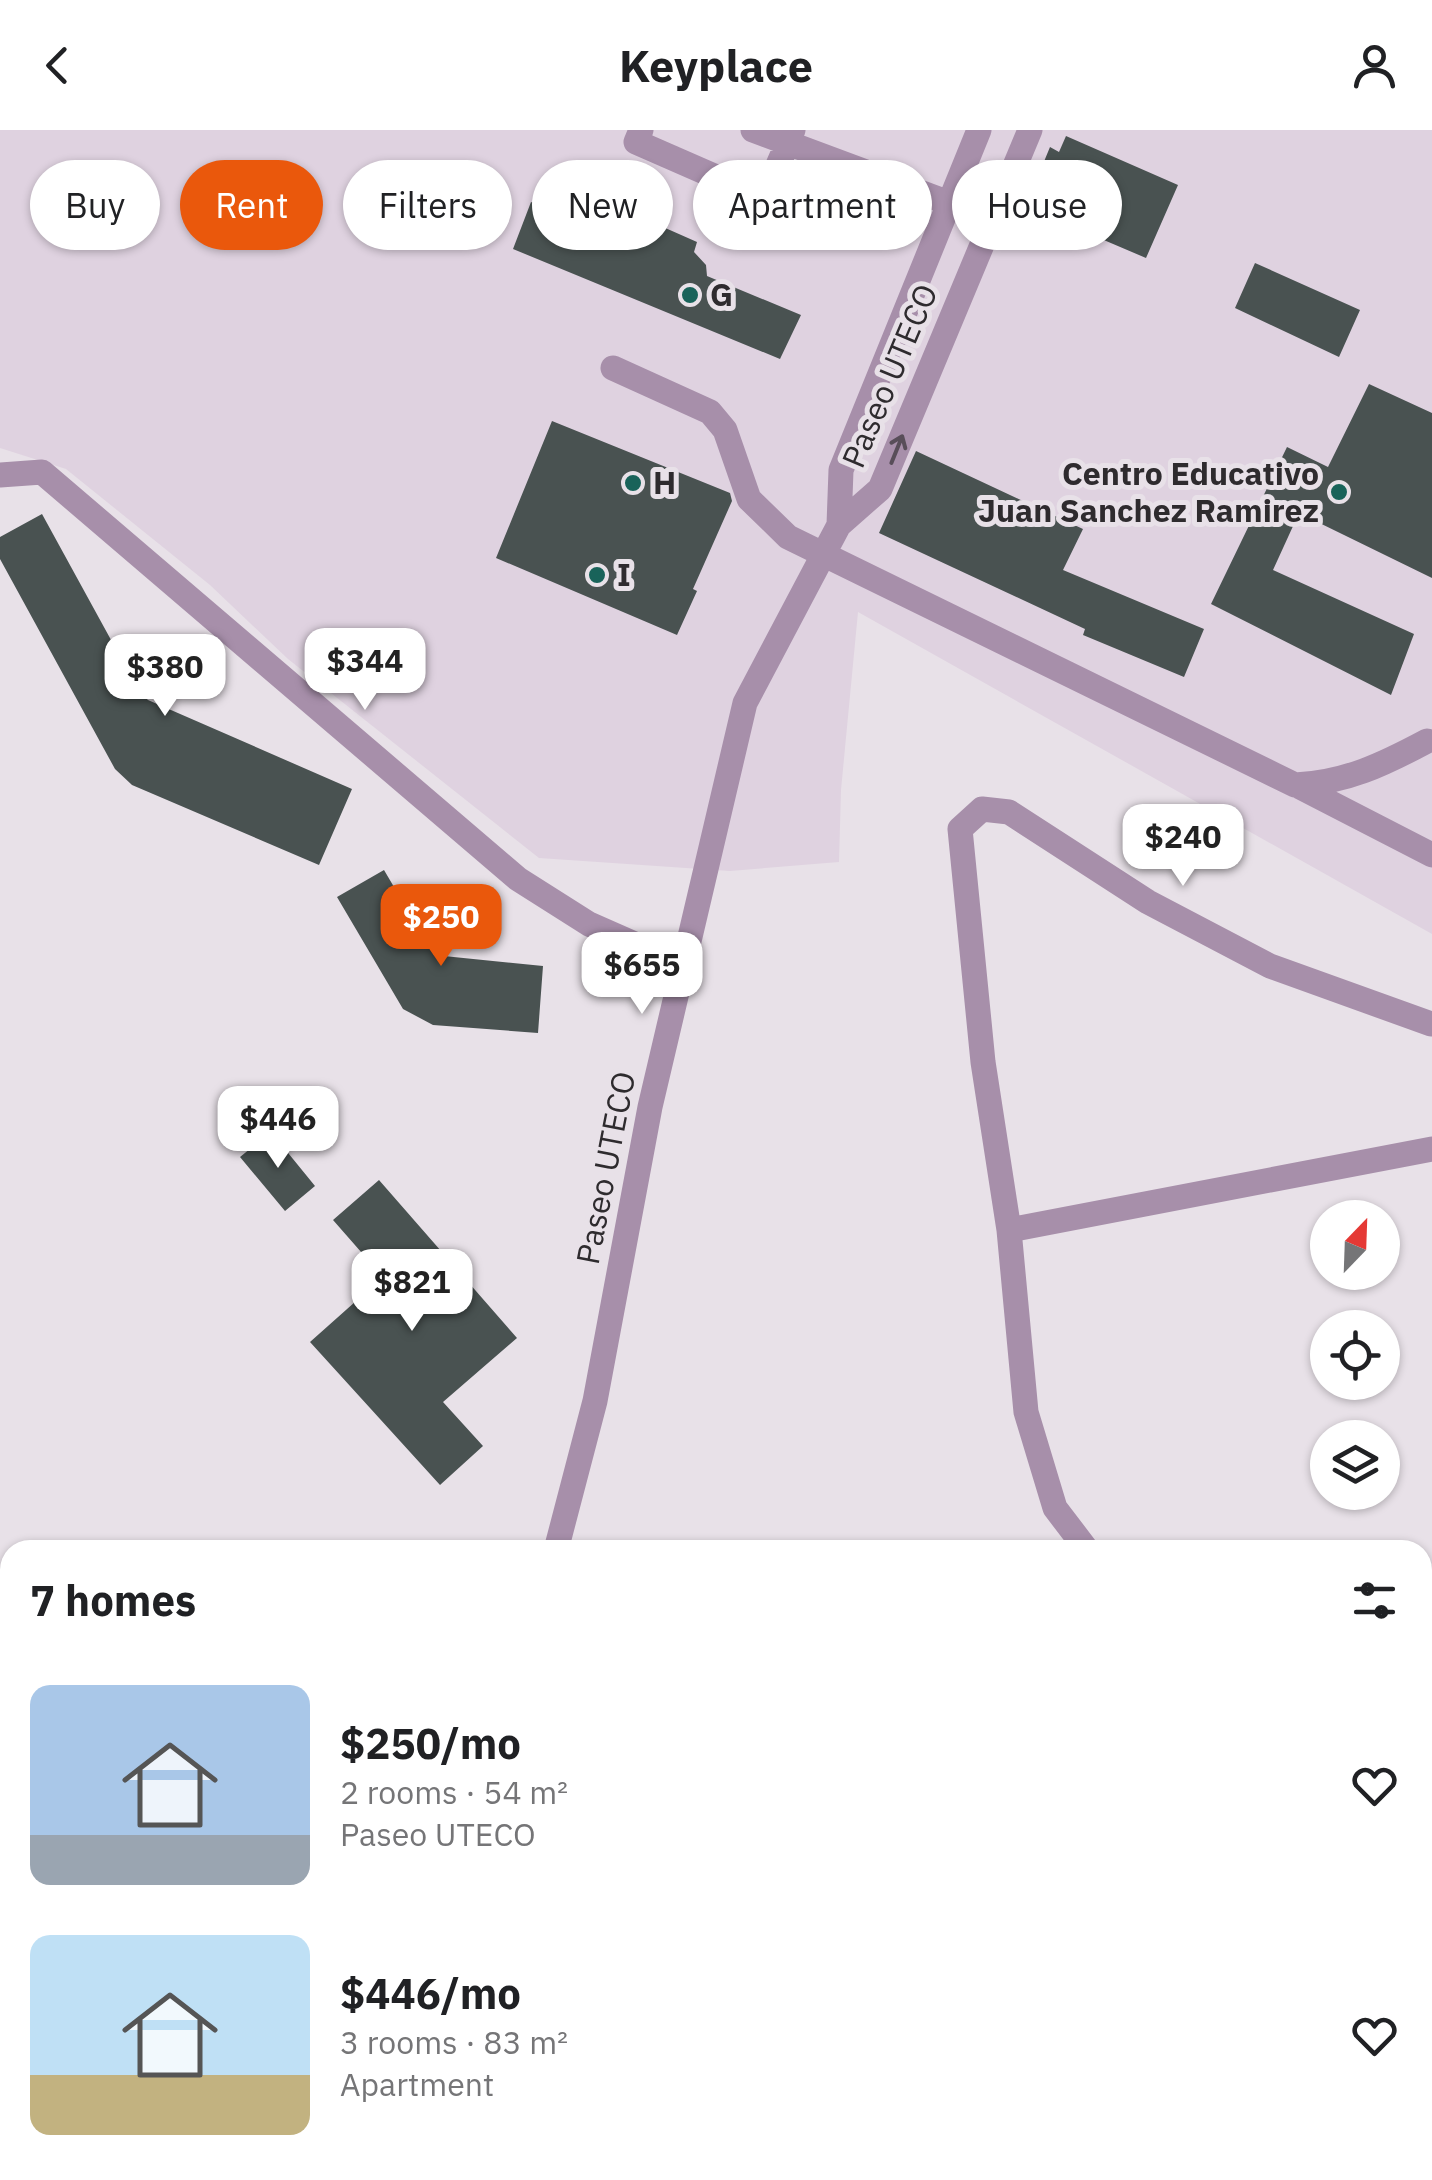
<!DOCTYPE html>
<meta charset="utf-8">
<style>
:root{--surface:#fff;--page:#f2f2f2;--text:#202124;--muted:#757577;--accent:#ea580c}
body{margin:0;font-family:"IBM Plex Sans",sans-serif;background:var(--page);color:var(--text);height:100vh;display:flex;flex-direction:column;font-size:38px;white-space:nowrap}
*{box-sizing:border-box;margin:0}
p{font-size:32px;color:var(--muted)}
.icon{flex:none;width:55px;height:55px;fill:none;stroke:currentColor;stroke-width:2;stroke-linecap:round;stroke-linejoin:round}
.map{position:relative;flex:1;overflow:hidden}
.drawer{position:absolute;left:0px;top:1410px;width:1432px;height:640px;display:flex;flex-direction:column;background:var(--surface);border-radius:30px 30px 0 0;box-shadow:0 2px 8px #0004}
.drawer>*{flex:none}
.guide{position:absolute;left:30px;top:30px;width:1372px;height:90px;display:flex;gap:20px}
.needle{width:65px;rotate:23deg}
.controls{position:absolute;left:1310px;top:1070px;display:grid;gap:20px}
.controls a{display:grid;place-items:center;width:90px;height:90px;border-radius:50%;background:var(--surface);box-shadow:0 2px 8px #0004;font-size:50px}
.price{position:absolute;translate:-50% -85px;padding:0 22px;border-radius:20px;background:#fff;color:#222;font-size:32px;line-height:65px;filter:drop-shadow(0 2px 5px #0008)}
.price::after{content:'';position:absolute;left:50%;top:60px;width:30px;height:22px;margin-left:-15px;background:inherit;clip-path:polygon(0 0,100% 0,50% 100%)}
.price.current{background:var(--accent);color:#fff}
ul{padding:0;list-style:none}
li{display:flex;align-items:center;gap:30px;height:250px;padding:0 30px}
li span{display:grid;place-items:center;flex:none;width:280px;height:200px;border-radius:20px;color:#555}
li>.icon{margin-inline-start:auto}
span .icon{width:120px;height:120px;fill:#fffc;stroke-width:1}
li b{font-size:42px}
h2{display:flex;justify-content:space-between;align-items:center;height:120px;padding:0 30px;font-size:42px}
.tag{padding:0 35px;border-radius:45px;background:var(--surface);box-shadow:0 2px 8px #0004;font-size:35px;line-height:90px}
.tag.current{background:var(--accent);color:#fff}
header{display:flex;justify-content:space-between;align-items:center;height:130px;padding:0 30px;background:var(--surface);font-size:45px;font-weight:700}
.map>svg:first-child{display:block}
.built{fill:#dfd2e0}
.building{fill:#495251}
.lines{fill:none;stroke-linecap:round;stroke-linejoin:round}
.minor{stroke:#a78faa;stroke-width:25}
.oneway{stroke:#584e59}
.poi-dot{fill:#19635a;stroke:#e8e1e8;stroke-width:4}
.labels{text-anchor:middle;stroke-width:10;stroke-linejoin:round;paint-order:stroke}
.poi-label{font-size:32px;font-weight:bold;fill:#2e2b2e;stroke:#e8e1e8;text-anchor:start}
.street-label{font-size:32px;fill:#2e2b2e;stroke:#e8e1e8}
</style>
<header><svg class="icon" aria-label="back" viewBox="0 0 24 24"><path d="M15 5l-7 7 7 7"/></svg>Keyplace<svg class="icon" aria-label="person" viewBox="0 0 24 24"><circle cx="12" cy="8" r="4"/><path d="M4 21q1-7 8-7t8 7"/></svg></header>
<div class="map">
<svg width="1432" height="2050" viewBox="0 0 1432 2050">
<rect width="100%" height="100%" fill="#e8e1e8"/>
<path class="built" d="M0,0H1432V804L858,482L841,660L839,732L730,741L539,728L288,529L210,455L66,339L0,318Z"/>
<path class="building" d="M1066,6L1178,55L1146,128L1017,73L1035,30L1043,34L1050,17L1059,22Z
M531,72L626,112L632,106L648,105L654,93L697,112L694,122L706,135L707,146L801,185L780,229L513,119Z
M1255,133L1360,180L1339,227L1235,178Z
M1369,254L1432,283V448L1299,383L1273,440L1414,504L1391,565L1211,474L1287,317L1328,337Z
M552,291L730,363L732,371L693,459L697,461L677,505L496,428Z
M916,321L1083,399L1063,440L1204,499L1184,547L1083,505L1085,499L879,403Z
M42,384L139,561L148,570L352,659L319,735L132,655L115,639L0,429V407Z
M384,740L434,825L543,836L538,903L433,895L403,879L337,767Z
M271,1002L315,1056L285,1081L240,1027Z
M379,1050L517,1208L443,1272L483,1316L440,1355L310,1212L383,1147L333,1090Z"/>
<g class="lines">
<path class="minor" d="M641,0L636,12L764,68L793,0
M753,0L949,73
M613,238L710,282L725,300L749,369L788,407L1295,655C1345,653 1384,634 1427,611
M0,345L42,342L518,749L589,794L682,835
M839,395L841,340L979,0
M1300,657L1432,725
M1009,1100L1432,1019
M556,1420L595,1271L650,977L745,573L839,395L880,359L1030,0
M1087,1420L1055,1378L1026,1282L1009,1100L983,932L960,699L982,679L1009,682L1148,772L1270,836L1431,894
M1422,1466L1432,1465
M0,1794H10
M1422,1795L1432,1804
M0,2019L10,2027
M27,2040L39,2050"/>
</g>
<defs><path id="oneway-shaft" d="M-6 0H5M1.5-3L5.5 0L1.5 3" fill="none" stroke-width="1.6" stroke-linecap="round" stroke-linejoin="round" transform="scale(2.5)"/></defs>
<use class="oneway" href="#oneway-shaft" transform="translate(897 319) rotate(-68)"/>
<g class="poi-dot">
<circle cx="690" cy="165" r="10"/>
<circle cx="633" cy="353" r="10"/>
<circle cx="1339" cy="362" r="10"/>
<circle cx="597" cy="445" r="10"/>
</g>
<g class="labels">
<g class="poi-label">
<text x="710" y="176">G</text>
<text x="1319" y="355" text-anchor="end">Centro Educativo<tspan x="1319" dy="37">Juan Sanchez Ramirez</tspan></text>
<text x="653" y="364">H</text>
<text x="617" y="456">I</text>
</g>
<g class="street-label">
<text transform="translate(890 246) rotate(-67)" y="11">Paseo UTECO</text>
<text transform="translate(606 1038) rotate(-79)" y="11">Paseo UTECO</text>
</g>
</g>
</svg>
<div class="controls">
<a><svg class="needle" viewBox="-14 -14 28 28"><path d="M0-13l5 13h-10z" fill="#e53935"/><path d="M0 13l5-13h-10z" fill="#757577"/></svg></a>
<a><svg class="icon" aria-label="locate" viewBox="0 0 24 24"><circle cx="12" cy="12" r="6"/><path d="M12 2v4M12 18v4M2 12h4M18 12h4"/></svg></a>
<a><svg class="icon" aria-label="layers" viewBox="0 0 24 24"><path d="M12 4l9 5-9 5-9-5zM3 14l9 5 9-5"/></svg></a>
</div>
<b class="price" style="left:365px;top:583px">$344</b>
<b class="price" style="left:165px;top:589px">$380</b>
<b class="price" style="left:1183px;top:759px">$240</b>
<b class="price current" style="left:441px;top:839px">$250</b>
<b class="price" style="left:642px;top:887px">$655</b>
<b class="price" style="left:278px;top:1041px">$446</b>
<b class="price" style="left:412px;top:1204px">$821</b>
<div class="guide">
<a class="tag">Buy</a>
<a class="tag current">Rent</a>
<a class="tag">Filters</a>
<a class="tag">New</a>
<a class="tag">Apartment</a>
<a class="tag">House</a>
</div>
<section class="drawer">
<h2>7 homes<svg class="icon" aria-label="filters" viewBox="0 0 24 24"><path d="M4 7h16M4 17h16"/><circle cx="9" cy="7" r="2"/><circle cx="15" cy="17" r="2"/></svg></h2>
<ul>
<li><span style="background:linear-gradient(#a9c7e8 75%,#9aa5b1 0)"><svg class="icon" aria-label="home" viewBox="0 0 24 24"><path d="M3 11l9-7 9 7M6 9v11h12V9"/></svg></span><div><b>$250/mo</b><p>2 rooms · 54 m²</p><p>Paseo UTECO</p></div><svg class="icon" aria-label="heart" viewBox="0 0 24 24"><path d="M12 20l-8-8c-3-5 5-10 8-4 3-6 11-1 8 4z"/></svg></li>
<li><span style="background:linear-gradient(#bfe0f5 70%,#c2b280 0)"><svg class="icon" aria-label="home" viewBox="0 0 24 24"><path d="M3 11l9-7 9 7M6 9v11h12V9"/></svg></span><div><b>$446/mo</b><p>3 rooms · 83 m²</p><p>Apartment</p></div><svg class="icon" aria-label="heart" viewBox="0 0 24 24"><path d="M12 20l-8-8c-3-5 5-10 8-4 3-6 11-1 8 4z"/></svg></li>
</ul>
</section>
</div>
